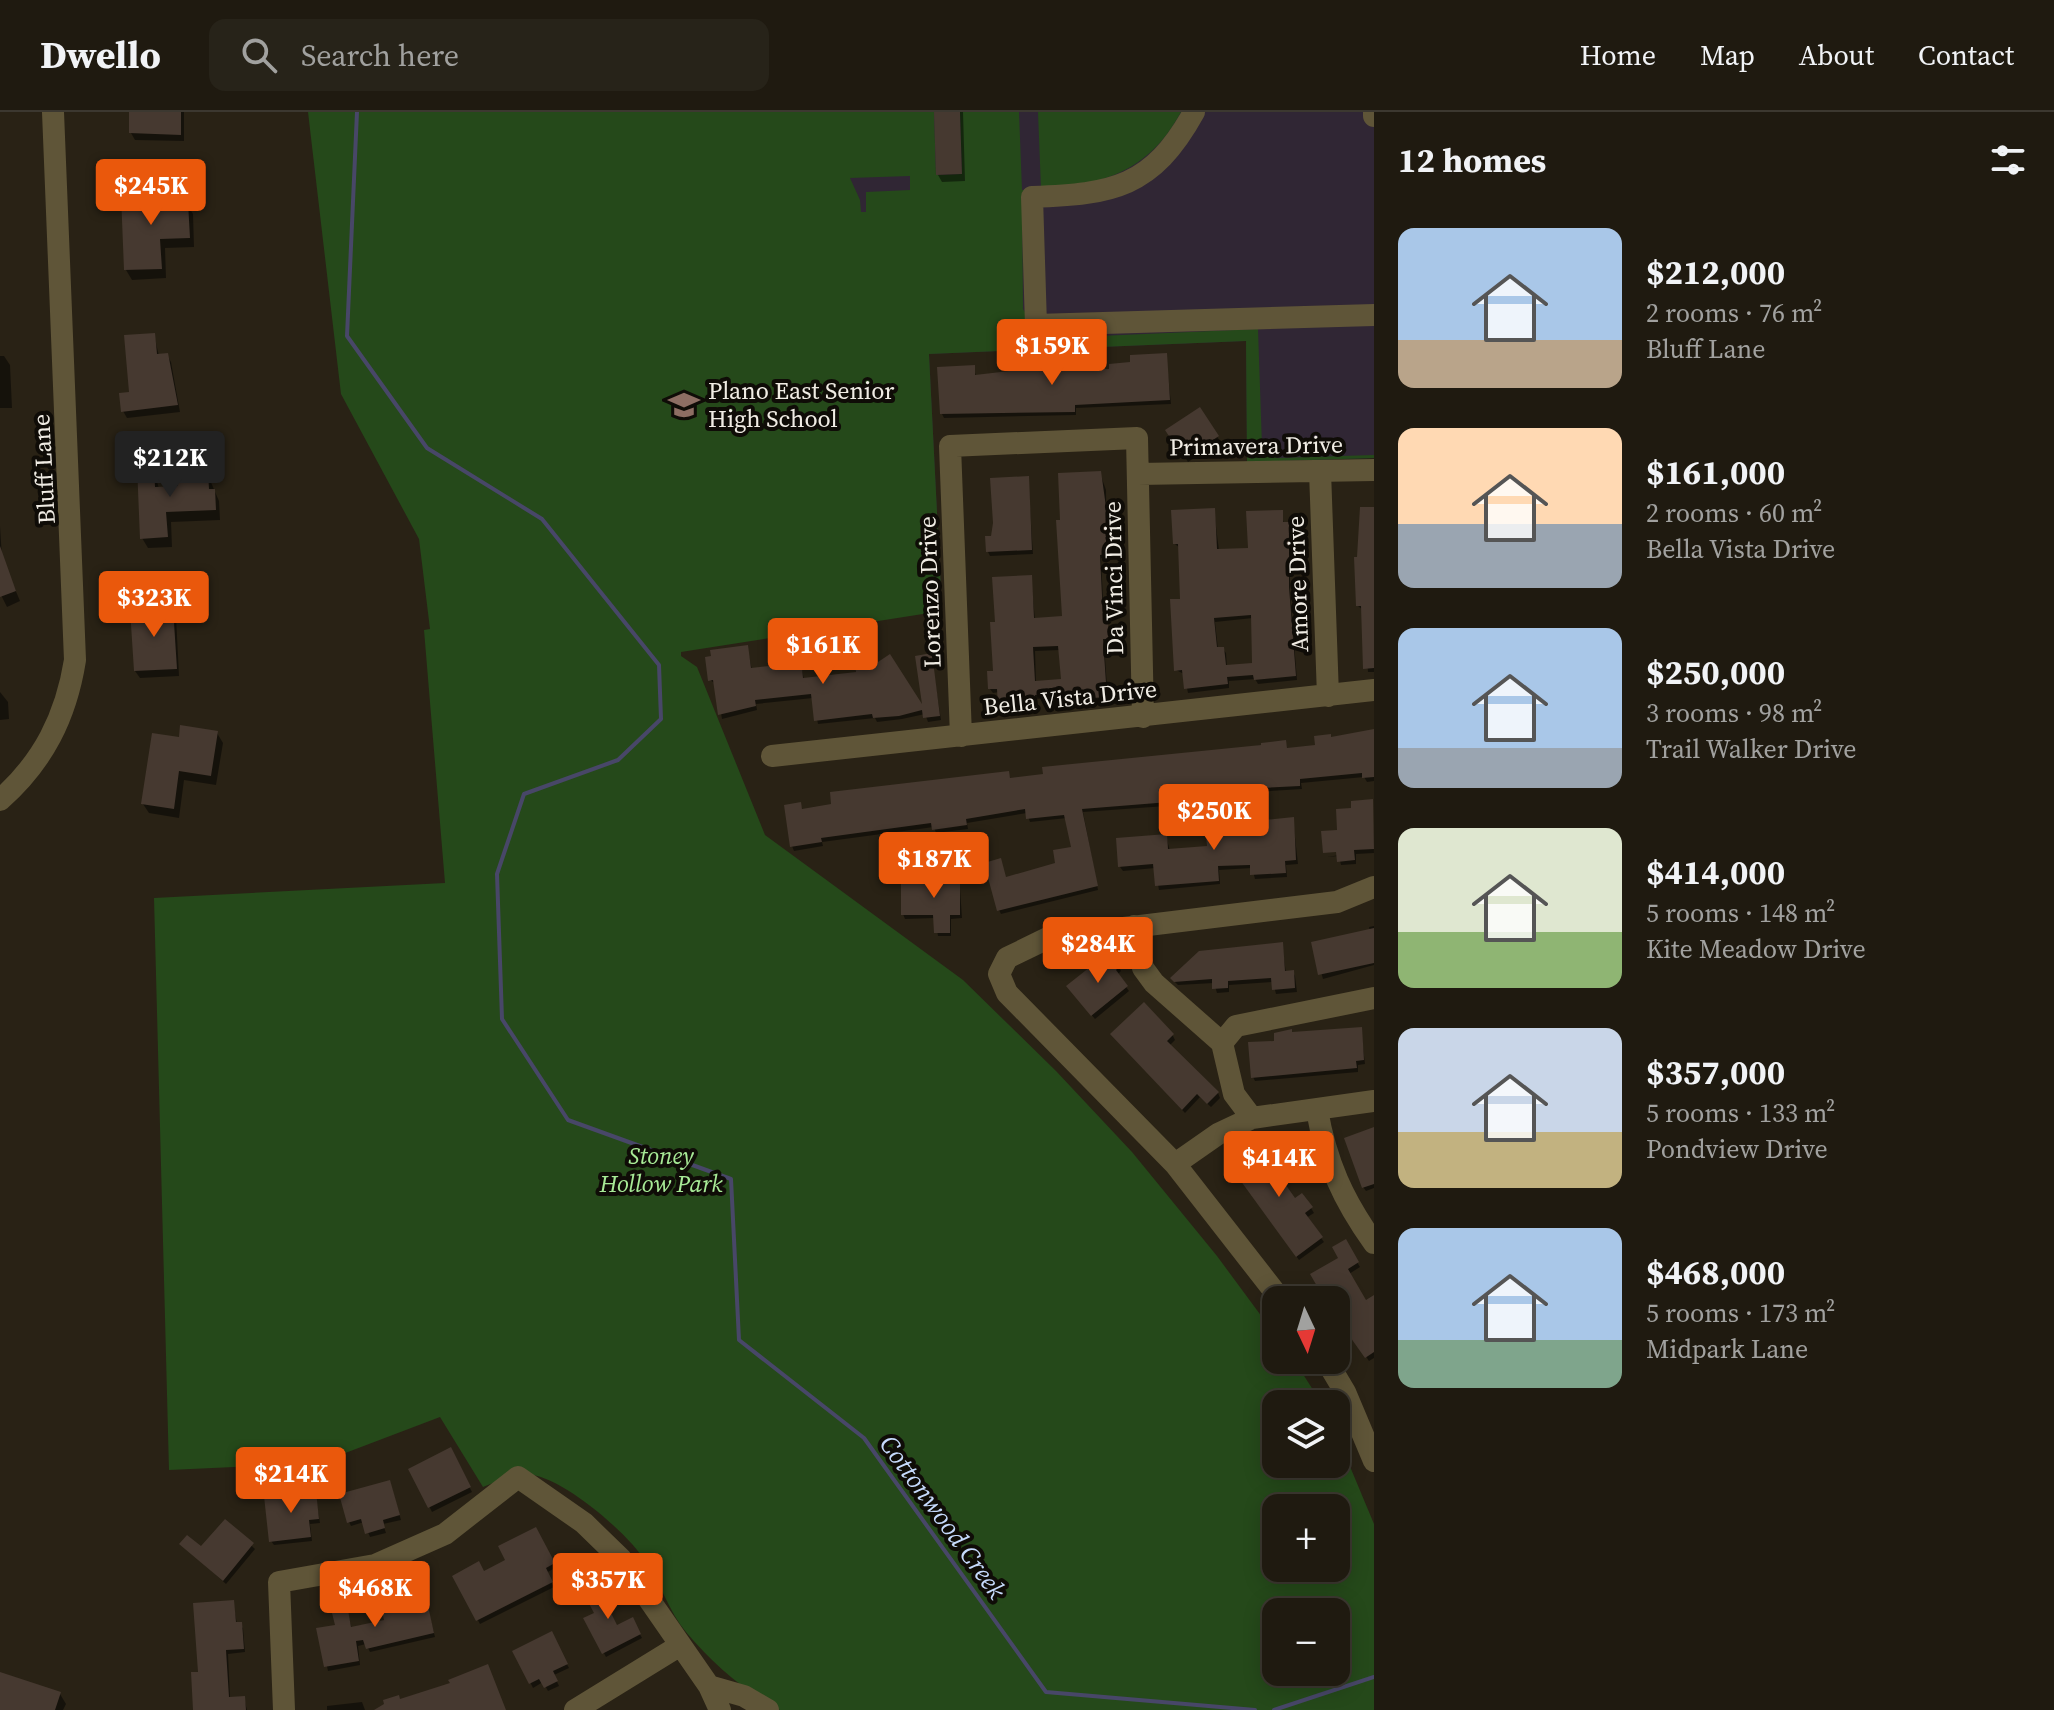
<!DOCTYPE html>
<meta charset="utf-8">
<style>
:root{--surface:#1f1a10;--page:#272319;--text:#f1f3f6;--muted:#a1a19f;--line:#3c3830;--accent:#ea580c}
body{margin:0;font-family:"Source Serif 4",serif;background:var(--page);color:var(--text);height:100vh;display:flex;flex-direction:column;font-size:30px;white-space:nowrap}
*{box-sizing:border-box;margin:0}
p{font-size:26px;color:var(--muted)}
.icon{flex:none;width:44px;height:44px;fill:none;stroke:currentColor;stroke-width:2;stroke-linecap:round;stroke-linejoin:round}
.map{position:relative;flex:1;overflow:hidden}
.details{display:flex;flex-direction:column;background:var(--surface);width:680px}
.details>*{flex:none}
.needle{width:52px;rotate:176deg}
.tools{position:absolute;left:1262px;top:1174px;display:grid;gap:16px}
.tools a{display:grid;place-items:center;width:88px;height:88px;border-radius:16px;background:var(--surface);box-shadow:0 4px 20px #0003,0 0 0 2px var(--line);font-size:40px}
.price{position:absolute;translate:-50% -68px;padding:0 18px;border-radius:8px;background:var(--accent);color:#fff;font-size:26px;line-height:52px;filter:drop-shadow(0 2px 4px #0008)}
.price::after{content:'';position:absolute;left:50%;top:48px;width:24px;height:18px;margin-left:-12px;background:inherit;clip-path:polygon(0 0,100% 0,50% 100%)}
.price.selected{background:#222;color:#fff}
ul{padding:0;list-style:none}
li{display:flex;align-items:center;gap:24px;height:200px;padding:0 24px}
li span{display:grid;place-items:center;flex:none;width:224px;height:160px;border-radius:16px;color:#555}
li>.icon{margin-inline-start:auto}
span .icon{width:96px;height:96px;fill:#fffc;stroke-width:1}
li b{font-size:34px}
h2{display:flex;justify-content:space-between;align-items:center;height:96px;padding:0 24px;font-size:34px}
header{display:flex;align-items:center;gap:48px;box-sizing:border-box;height:112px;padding:0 40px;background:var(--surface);border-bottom:2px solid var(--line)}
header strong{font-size:38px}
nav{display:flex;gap:44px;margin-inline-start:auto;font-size:28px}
.search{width:560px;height:72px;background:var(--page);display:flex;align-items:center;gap:20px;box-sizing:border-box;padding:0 28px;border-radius:16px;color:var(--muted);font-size:30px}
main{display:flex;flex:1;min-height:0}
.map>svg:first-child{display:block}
.education{fill:#302634}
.green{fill:#25491a;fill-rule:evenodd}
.shadow{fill:#0007;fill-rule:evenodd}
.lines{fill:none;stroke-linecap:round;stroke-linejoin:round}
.stream{stroke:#484768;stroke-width:4}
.building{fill:#463930;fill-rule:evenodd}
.minor{stroke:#5f5538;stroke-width:22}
.labels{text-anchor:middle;stroke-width:8;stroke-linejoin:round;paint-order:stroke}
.poi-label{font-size:24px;fill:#f0ece4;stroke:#0f0c07;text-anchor:start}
.street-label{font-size:24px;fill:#f0ece4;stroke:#0f0c07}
.park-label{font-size:24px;font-style:italic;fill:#a8eb97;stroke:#0f0c07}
.water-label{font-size:26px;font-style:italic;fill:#c6dafc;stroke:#0f0c07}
</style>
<header>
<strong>Dwello</strong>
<div class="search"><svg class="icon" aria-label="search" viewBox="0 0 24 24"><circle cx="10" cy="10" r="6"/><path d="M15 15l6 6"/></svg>Search here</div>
<nav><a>Home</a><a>Map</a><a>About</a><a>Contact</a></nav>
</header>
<main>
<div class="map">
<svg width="1374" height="1598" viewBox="0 0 1374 1598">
<rect width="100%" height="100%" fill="#292215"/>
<path class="education" d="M420,0H1374V346L1247,350L1246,229L929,242L942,499Z"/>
<path class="green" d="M308,0H934L936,63L962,62L960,0H1019L1022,78L1041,77L1038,0H1181C1145,67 1092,74 1022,80L1023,197L1040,223L1054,226L1258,217L1262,334L1273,335L1276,346L1374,343V346L1247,350L1246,229L929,242L942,499L681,540V544L697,555L765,723L963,868L1056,959L1132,1040L1217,1144L1276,1224V1248H1294L1322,1292H1276V1352H1336V1321L1374,1412V1598H780C744,1579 712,1551 686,1520C669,1500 661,1472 646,1450C628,1421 559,1361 524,1362C511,1362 495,1371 483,1375L440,1305L319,1351L169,1358L154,786L445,771L424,518L430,517L419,427L341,282ZM910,64V78L866,80V100H861L860,88L850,66ZM1276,1396H1336V1456H1276ZM1276,1500H1336V1560H1276Z"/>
<path class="shadow" d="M131,0H184V29L135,28L131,21Z
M936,0H963L965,69L942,70L938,63Z
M175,80L181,92H187L193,102L194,135L165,136L166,166L132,168L126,158Z
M154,223L159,244L167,243L171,250L180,300L127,306L123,299Z
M1166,243L1171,292L1076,296V303L944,306L942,302L974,256L976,265L1071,254L1074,260L1111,259Z
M0,244H4L10,253L12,296H0Z
M1199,298L1220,329L1188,350L1168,318Z
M153,354L159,377L180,376L207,361L219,389L220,408L171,410L172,435L148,436L142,426Z
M1100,361L1106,378L1107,446H1101L1104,508L1109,515L1110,531H1104L1108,589L1067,592L1064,585L1036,587L1037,596L1003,598L999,580L993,581L990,577L995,561L997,511L1031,465L1035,508L1064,506L1062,410ZM1060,538L1063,569L1036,571L1035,539Z
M1028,366L1033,442L990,444L988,440L995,411Z
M1374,397V560H1368L1363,498L1358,494Z
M1214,398L1219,439L1250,438L1281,400L1284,412L1290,416V480L1297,568L1258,572L1255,567L1229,569V576L1188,581L1184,562L1176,558L1182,488L1180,436L1175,432ZM1253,506L1254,553L1227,555L1226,541L1223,537H1218L1215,510Z
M0,414L2,446L20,489L7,495L0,481Z
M172,497L176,504L179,564L140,566L135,559Z
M747,535L752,558L790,554L800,547L804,568L858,562L879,552L925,600L931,544L941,608L928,610L925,602L902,607L877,610L875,606L818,612L813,586L756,592L757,598L722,607L716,572L710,568L713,546Z
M0,580L8,590L9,607L0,608Z
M1374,620V669L1367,670L1364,665L1301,671L1302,677L1208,683V691L1083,700L1098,778L1001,802L999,798L1006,767L1058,753L1073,736L1067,706L1030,710L1027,701L967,711L968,717L936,721L934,715L822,730L823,734L794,739L792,734L800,693L803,698L1008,661L1011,668L1285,630L1288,638L1317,635L1331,627Z
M217,621L223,631L216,673L184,668L179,706L149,701L143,692L180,627Z
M1372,689L1374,741L1356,742V752L1341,753L1339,744L1327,745L1346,742L1339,719L1353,698Z
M1293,707L1298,752L1286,753L1287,765L1255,767L1252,756L1219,758L1220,772L1159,778L1155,756L1123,759L1120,755L1166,724L1170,739L1209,736Z
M959,762L962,806L951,807V824H938L935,806L905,807L903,802L938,773Z
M1374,814V853L1323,867L1313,832L1370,819L1369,815Z
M1282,832L1286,861L1293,860L1295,864L1297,880L1276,882L1273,870L1229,873V880L1217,881L1214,871L1178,873L1172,867Z
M1119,855L1121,859L1117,863L1129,879L1095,907L1071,879Z
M1144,893L1173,924L1175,928L1169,934L1218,981L1220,986L1211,995L1200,985L1185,1001L1115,926Z
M1361,918L1365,952L1358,953V960L1255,969L1253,965L1276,930Z
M1374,1017V1076L1366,1079L1363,1075Z
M1271,1029L1287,1052L1275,1061L1294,1089L1302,1084L1311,1096L1314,1101L1306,1106L1324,1130L1299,1148L1240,1066L1265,1043Z
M1345,1130L1360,1155L1349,1162L1366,1191L1374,1185V1246L1369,1249L1336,1199V1188H1329Z
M450,1338L472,1380L432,1400L411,1358Z
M390,1370L401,1408L383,1412L386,1421L370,1425L364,1410L351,1414L349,1410Z
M315,1381L320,1411L310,1412L312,1429L274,1433L271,1429Z
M225,1409L255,1437L226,1472L182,1432L202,1437Z
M536,1417L555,1456L546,1461L554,1475L480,1512L455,1465L484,1462L508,1449Z
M611,1472L621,1491L607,1498L617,1516L632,1508L642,1526L606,1545L586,1507L596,1501Z
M424,1482L435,1525L370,1540L366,1532L358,1534L360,1553L328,1559L319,1518L337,1514L347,1500L352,1517L386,1510Z
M233,1490L237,1512L243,1516L245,1540L228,1542L230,1586H244L247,1598H195L200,1561Z
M551,1522L569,1556L554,1563L559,1574L548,1579L543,1570L533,1576L515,1539Z
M0,1571L60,1582L66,1592L63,1598H0Z
M362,1590L365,1598H327V1594Z"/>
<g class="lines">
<path class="stream" d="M357,0L347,224L427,336L542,407L659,553L661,607L618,648L524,682L497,762L502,907L568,1008L731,1067L739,1228L864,1326L1046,1580L1255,1598
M1274,1598L1374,1565"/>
</g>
<path class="building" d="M129,0H181V23L129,21Z
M934,0H960L962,62L936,63Z
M176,78V90H188L190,126L160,127L162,157L124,158L121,83Z
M155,221L157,242L168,241L178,293L121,300L119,281L129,280L124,223Z
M1167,241L1170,288L1075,293V300L940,302L937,255L975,253V263L1072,252L1073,258L1109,257V252L1130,250V243Z
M1200,295L1219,324L1184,347L1165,318Z
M154,352L155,375L178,374L177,360L208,359L209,377H215L216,398L166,400L168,425L140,427L137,353Z
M1101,359L1106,395V442L1100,443L1103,504L1108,509L1109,527H1103L1107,585L1063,588L1062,581L1035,583V592L998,595L997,577H988L987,559H993L990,510H995L992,465L1032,463L1034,506L1062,504L1056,408H1060L1058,361ZM1058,534L1061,567L1035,569L1033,535Z
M1029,364L1032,438L986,440L985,424H991L993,411L990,366Z
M1360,395H1374V556L1363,557L1361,494H1356L1354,445H1357Z
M1215,396L1217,437L1248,436L1246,399L1283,398V410H1289V475L1296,564L1254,568L1253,563L1227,565L1228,572L1184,577L1182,558L1174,559L1170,487H1180L1178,432H1173L1171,398ZM1251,503L1252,551L1226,553L1224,535H1217L1214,506Z
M0,434L16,479L0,485Z
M173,495L177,557L134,559L130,497Z
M748,533L751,556L788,552L787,546L801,545L803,566L856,560L855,552L878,550L890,542L922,592L915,544L932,541L940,604L923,606L922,598L899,604L873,606L872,602L814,609L811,582L755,588L756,594L718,603L713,568L708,569L705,545L711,544L710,538Z
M180,613L218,619L211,664L179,659L174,697L141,692L152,621L179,625Z
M1374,617V665L1362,666V661L1300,667V674L1206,679L1207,687L1082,697L1098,774L997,799L984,751L1001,746L1006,765L1055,751L1053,738L1071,735L1064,703L1026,707L1025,697L966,707L967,713L932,718L931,711L821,726L822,730L790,735L784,693L801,690L802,697L831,692L830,680L1009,659L1010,666L1043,662L1042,655L1261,633V631L1286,628L1287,636L1315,633L1314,624L1331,622V625Z
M1373,687L1374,737L1354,738L1355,748L1337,750L1336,740L1323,741L1321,719L1337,718L1336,697L1351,696V689Z
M1294,705L1296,748L1285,749L1286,761L1250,763V753L1218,754L1219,769L1155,774L1153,752L1118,755L1116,726L1167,722L1168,737L1207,734L1205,714Z
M936,760H960V803H950V821H934L933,803H901V772L936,771Z
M1374,816V851L1318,863L1311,830Z
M1283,830L1285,859L1294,858L1295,876L1272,878L1271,866L1228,869V876L1212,877V867L1174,870L1170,866L1199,839Z
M1109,840L1120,854L1116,858L1128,874L1091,904L1066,874Z
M1144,890L1174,922L1167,929L1219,980L1207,992L1197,982L1182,998L1110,922Z
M1362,915L1364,948L1356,949L1357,956L1251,966L1248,930L1274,929V921L1292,917V920Z
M1374,1015V1072L1362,1076L1344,1026Z
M1272,1026L1287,1047L1274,1056L1295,1086L1302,1081L1313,1095L1305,1101L1323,1125L1296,1145L1235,1061L1262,1042L1258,1036Z
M1346,1127L1359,1150L1348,1157L1366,1188L1374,1183V1240L1365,1246L1336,1205V1188H1325L1310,1162L1338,1146L1332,1135Z
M451,1335L471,1375L428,1396L408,1357Z
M390,1368L400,1403L383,1408L385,1416L365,1422L361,1407L347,1411L339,1382Z
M316,1379L319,1407L309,1408L311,1425L269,1430L264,1384Z
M225,1407L254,1431L223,1469L179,1432L187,1423L201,1434Z
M536,1415L555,1451L546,1456L553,1470L476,1509L452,1464L479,1449L484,1459L505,1448L498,1434Z
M611,1470L620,1486L607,1493L617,1513L633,1505L641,1522L602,1542L583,1506L594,1501L585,1484Z
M425,1480L434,1521L366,1537L363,1528L356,1529L359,1549L324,1555L316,1516L335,1513L332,1501L348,1498L351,1515L384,1508L380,1490Z
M234,1488L236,1510H242L244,1537L226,1538L229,1585L245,1584L246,1598H193L191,1560H198L193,1491Z
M552,1519L568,1552L553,1559L558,1569L544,1576L539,1567L529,1572L512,1539Z
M488,1552L506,1598H374L384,1592L383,1588L399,1583L400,1587L450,1571L448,1568Z
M0,1560L61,1580L55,1598H0Z"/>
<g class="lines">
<path class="minor" d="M1194,0C1152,76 1113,82 1032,85L1036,213L1374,203
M1374,0V4
M1320,359L1328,584
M1138,362L1374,358
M961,624L950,334L1137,326L1143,605
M772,644L1374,578
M0,688C43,650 66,605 75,548L53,0
M1134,814L1143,856L1154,871L1222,931
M1317,998C1326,1050 1343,1088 1374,1131
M1252,1006L1234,982L1222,931L1236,914L1374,886
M1175,1052L1218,1022L1252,1006L1374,989
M1281,1188L1175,1052L1007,881L999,862L1007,846L1050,825L1337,790L1374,775
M1326,1248L1345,1280L1374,1349
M709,1574L744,1584L768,1598
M284,1598L279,1470L375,1453L445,1422L518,1365L584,1411L621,1447L709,1574L720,1598
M575,1598L679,1534"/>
</g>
<defs>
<symbol id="school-bare" viewBox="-9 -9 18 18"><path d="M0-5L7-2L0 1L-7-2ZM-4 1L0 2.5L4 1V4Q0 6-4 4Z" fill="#8d6e63" stroke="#0f0c07" stroke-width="2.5" paint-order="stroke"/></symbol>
</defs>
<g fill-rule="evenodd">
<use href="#school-bare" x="662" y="271" width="44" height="44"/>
</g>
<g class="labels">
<g class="poi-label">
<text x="708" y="287">Plano East Senior<tspan x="708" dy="28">High School</tspan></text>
</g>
<g class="street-label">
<text transform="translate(1256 334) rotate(-1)" y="8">Primavera Drive</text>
<text transform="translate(44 357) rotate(-93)" y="8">Bluff Lane</text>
<text transform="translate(1114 466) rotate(-91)" y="8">Da Vinci Drive</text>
<text transform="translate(1298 472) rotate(-92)" y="8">Amore Drive</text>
<text transform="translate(930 480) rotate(-92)" y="8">Lorenzo Drive</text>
<text transform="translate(1070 586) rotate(-6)" y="8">Bella Vista Drive</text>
</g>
<g class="park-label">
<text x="661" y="1052">Stoney<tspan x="661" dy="28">Hollow Park</tspan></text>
</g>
<g class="water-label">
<text transform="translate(943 1405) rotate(54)" y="9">Cottonwood Creek</text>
</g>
</g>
</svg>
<div class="tools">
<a><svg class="needle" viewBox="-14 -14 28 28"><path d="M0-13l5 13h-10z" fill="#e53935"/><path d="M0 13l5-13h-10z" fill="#a1a19f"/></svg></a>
<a><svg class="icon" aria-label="layers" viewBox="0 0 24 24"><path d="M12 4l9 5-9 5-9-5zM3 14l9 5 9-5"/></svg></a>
<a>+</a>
<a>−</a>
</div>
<b class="price" style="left:151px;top:115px">$245K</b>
<b class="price" style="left:1052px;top:275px">$159K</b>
<b class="price selected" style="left:170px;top:387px">$212K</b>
<b class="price" style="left:154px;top:527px">$323K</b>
<b class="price" style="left:823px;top:574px">$161K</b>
<b class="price" style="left:1214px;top:740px">$250K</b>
<b class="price" style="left:934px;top:788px">$187K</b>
<b class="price" style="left:1098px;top:873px">$284K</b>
<b class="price" style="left:1279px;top:1087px">$414K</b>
<b class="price" style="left:291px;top:1403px">$214K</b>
<b class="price" style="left:608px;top:1509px">$357K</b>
<b class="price" style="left:375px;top:1517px">$468K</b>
</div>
<section class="details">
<h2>12 homes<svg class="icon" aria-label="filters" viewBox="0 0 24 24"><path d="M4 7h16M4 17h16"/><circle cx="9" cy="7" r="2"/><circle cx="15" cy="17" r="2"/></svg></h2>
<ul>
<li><span style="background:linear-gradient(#a9c7e8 70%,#b9a48a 0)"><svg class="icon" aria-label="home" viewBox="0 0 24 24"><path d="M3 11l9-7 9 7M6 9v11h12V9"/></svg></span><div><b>$212,000</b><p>2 rooms · 76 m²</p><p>Bluff Lane</p></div></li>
<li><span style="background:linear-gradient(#ffd9b3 60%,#9aa5b1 0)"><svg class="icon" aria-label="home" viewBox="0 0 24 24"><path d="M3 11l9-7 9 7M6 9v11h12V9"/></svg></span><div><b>$161,000</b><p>2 rooms · 60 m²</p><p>Bella Vista Drive</p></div></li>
<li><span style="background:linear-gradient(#a9c7e8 75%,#9aa5b1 0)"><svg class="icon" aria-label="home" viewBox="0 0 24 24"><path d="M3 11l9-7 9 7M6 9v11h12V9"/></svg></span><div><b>$250,000</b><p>3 rooms · 98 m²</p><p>Trail Walker Drive</p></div></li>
<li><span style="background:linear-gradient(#dfe7d0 65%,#8fb573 0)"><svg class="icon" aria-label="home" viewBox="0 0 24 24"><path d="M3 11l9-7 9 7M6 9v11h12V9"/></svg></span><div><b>$414,000</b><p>5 rooms · 148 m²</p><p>Kite Meadow Drive</p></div></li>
<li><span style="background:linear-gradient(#c9d6e8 65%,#c2b280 0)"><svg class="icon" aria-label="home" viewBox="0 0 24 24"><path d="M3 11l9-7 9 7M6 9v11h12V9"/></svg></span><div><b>$357,000</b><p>5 rooms · 133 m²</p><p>Pondview Drive</p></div></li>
<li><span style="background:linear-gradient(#a9c7e8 70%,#7fa58c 0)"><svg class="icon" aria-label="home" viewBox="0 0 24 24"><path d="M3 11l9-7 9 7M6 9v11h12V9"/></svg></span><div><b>$468,000</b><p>5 rooms · 173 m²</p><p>Midpark Lane</p></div></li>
</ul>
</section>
</main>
